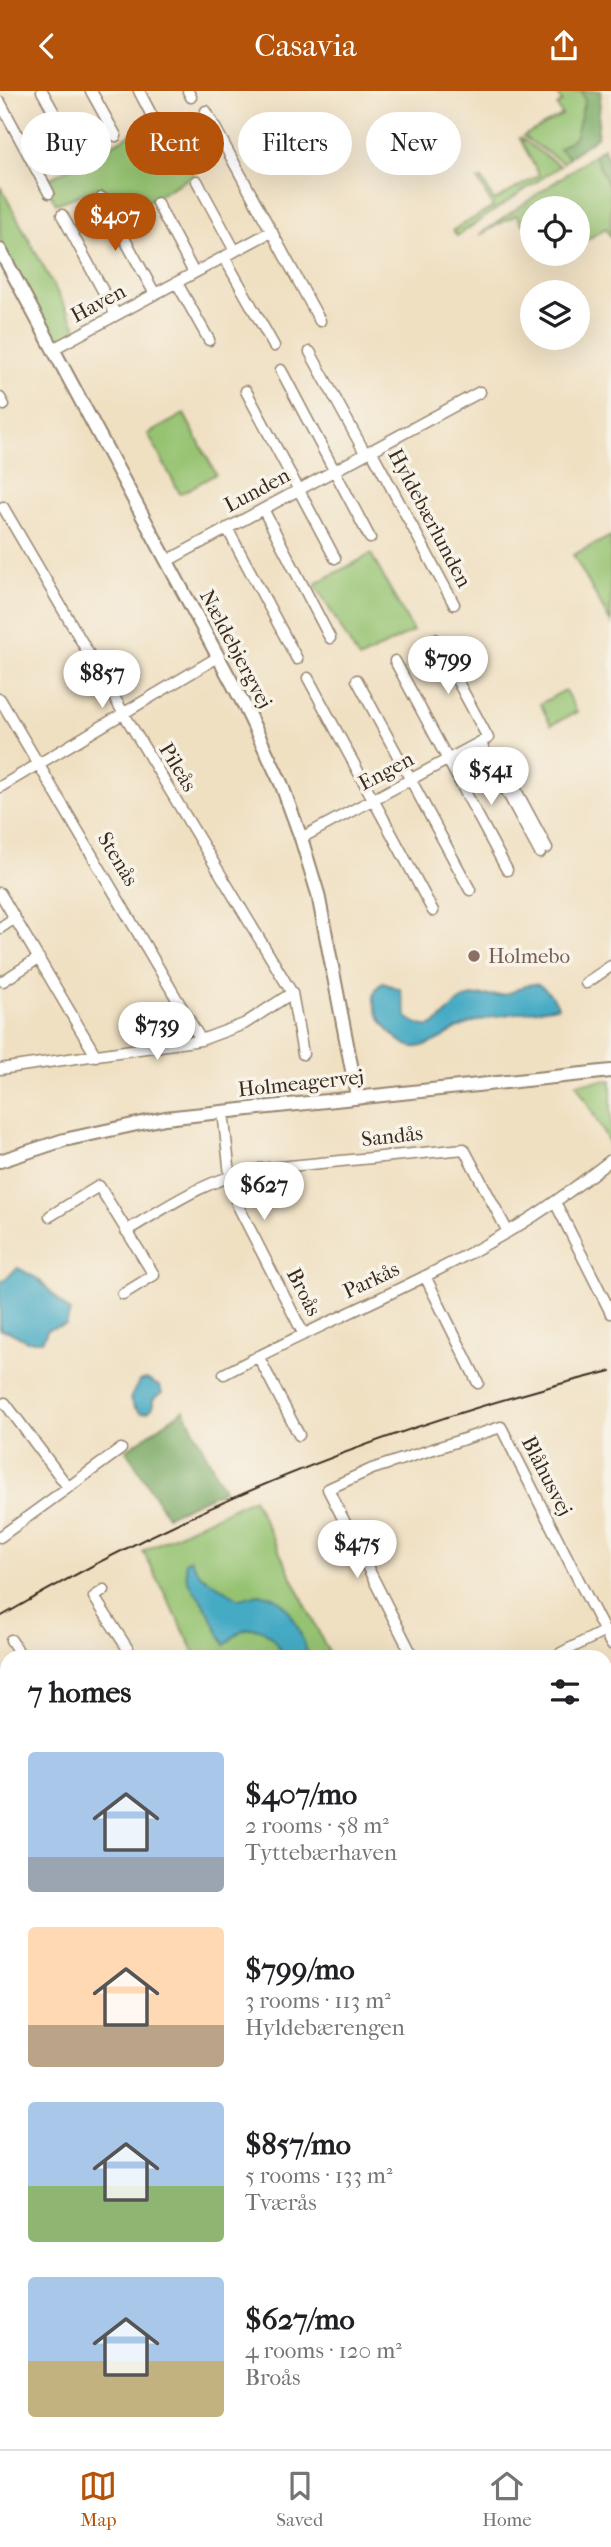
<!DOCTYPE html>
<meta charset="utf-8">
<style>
:root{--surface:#fff;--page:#f6f6f6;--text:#202124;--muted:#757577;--line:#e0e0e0;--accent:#b45309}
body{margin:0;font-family:"IM FELL French Canon",serif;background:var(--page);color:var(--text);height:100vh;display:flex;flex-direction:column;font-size:26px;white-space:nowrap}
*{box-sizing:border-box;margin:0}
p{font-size:23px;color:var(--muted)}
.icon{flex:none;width:38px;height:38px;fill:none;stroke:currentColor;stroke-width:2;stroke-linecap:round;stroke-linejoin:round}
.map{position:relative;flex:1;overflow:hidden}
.drawer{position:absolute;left:0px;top:1559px;width:612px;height:800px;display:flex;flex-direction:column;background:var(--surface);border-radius:21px 21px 0 0;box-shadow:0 7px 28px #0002}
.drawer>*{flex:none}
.guide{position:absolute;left:21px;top:21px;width:570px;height:63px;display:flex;gap:14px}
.controls{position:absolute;left:520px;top:105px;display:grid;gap:14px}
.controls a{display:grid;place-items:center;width:70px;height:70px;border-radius:50%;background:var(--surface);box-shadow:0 7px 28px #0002;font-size:35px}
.price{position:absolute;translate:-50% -60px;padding:0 16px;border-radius:24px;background:#fff;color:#222;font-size:23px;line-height:46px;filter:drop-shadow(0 2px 4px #0008)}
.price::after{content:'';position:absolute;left:50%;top:42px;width:21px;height:16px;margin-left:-10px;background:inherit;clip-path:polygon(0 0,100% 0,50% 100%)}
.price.selected{background:var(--accent);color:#fff}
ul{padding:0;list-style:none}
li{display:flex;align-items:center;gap:21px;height:175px;padding:0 28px}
li span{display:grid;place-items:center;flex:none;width:196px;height:140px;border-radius:7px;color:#555}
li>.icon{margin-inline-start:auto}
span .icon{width:84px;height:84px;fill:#fffc;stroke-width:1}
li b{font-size:30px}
h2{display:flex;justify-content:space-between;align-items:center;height:84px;padding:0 28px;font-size:30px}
.pill{padding:0 24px;border-radius:32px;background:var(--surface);box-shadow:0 7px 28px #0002;font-size:24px;line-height:63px}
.pill.selected{background:var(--accent);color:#fff}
header{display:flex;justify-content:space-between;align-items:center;height:91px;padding:0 28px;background:var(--accent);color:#fff;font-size:32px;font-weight:600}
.menu{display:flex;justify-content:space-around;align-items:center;height:98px;border-top:2px solid var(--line);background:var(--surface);font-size:19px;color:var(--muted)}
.menu a{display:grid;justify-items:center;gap:4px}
.menu .selected{color:var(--accent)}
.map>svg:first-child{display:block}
.green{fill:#95c371;stroke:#687648;stroke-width:2}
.forest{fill:#78a963;stroke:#5a6a40;stroke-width:2}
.water{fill:#44aac4;stroke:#406a71;stroke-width:2}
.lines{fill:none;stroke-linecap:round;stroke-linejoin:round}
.stream{stroke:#44aac4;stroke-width:2.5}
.minor-casing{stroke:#968570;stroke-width:13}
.tertiary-casing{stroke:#968570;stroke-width:16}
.secondary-casing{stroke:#968570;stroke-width:18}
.minor{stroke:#fff;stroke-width:10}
.tertiary{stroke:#fff;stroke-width:12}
.secondary{stroke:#ffe4c6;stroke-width:14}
.tram{stroke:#3b2a1e;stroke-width:2}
.education-dot{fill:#8d6e63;stroke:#f7f3e8;stroke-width:2.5}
.labels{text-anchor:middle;stroke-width:7;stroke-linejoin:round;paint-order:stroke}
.street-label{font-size:21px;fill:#3b2a1e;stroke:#f7f3e8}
.education-label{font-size:21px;fill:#785e54;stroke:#f7f3e8;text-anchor:start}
</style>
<header><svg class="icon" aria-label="back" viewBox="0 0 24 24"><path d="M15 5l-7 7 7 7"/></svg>Casavia<svg class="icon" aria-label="share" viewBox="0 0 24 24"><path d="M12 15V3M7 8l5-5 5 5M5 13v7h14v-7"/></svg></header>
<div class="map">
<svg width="611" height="2358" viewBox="0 0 611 2358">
<rect width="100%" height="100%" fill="#f7f3e8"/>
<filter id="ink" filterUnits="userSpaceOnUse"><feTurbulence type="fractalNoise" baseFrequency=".0143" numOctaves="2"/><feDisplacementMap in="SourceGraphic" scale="14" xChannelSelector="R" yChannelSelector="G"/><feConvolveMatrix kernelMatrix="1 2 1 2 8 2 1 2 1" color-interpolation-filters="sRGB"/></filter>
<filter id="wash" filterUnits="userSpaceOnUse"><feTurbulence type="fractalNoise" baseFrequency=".00686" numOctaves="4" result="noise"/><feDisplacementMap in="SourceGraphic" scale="28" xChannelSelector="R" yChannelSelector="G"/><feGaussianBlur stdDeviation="1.57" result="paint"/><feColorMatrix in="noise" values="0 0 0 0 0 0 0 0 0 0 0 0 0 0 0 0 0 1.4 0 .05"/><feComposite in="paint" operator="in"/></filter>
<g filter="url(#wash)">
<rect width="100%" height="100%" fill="#f0e0c2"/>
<path class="green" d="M556,0H581L585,8L576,45L560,58L569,66L563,72L523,45L562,24L557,15L562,11Z
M162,26L194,84L118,127L101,96L56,113L44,91Z
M519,46L560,75L457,145L453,139L493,116L478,89L482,88L494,110L539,84Z
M594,64L611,99V147L606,137L578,154V117H556L554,115L550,117H532V127L522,133L516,124L479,144Z
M0,95L77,238L62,248L52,245L0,148Z
M184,323L216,383L180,403L148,343Z
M611,445V532L573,464Z
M371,463L413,540L359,568L315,493Z
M565,599L577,621L551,634L540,613Z
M611,989V1055L576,992Z
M253,1407L331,1566H197L143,1460Z"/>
<path class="forest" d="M581,0H601L597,46L569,66L559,58L576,45L585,8Z
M603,57L611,72V99L594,64Z
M184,1319L224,1399L167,1425L126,1359Z"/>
<path class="water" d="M383,892L400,898L407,926C436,949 440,924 460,910C473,901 487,906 502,904C518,902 530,884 546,899C551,904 556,908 558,916C529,921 496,923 468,933C451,939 436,954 418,956C395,959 356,905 383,892Z
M18,1177L38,1188L70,1221L66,1234L48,1238L42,1250H27L8,1240L0,1239V1192Z
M146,1288L159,1295L162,1302L153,1308V1316L148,1321L141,1322L134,1316L130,1308L139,1290Z
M190,1468L200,1484L240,1508C246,1507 254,1503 261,1503C291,1504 301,1545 309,1566H282C277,1550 263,1531 243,1539C236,1542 231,1549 225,1554L208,1520L187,1489L185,1471Z
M611,2121V2358H0V2279L7,2276V2352H606V2122Z"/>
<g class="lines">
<path class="stream" d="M0,2007L7,1998"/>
</g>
</g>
<g filter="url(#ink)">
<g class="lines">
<defs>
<path id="minor" d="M42,0L78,65
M91,0L116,45
M139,0L152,25
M188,0L191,6
M0,11L49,102
M206,20L320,230
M197,90L235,160
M102,107L155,203
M157,112L194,182
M62,124L116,224
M224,166L274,255
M177,192L209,249
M53,258L272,140
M310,261L365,362
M281,279L370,447
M246,300L335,467
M0,307L4,314
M371,359L454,513
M3,416L124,623L292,902L303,963
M263,418L330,547
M227,437L297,568
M167,470L480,301
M395,570L507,779
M308,587L433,820
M357,589L470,799
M0,608L201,949
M480,651L540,762
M497,664L547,757
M0,696L218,566
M301,747L488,647L435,548
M0,802L96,965
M0,837L15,827
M3,890L39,867
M586,892L611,875
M0,978L201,949L244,933L292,902
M223,1020L230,1084L237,1113L303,1242
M555,1111L611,1222
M50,1125L99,1095L154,1184L123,1203
M126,1140C173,1112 205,1089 259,1078L464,1058L508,1141
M425,1185L478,1292
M258,1265L299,1344
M224,1283C317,1234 415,1195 506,1142C543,1121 577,1095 611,1069
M5,1312L68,1396
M0,1446L121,1358
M104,1499L94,1506L133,1566
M11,1549L22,1566
M561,1562L605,1540
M413,1566L328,1398L372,1378L501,1336L611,1553
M606,1624L611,1621
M0,1735L7,1745
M606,1797L611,1806
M606,1882L611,1889
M0,1898L7,1894
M0,1964L7,1974
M0,2160L7,2158"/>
<path id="tertiary" d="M0,159L244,614L281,692L301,747L318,803L357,1005
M0,1070L64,1049L165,1027L611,980"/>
<path id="secondary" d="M606,1971L611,1969
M606,1982L611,1981
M0,2122L7,2120
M0,2132L7,2131"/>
</defs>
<use href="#minor" class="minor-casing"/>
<use href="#tertiary" class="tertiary-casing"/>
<use href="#secondary" class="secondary-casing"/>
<use href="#minor" class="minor"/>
<use href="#tertiary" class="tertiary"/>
<use href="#secondary" class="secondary"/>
<path class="tram" d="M0,1526C191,1414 396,1332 611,1280"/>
</g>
</g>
<circle class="education-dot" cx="474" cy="865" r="7"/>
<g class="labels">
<g class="street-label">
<text transform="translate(98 212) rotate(-28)" y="7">Haven</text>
<text transform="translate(257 399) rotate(-28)" y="7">Lunden</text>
<text transform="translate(430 427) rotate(62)" y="7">Hyldebærlunden</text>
<text transform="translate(236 558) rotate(62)" y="7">Nældebjergvej</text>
<text transform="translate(178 676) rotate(59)" y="7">Pileås</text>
<text transform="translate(386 680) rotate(-28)" y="7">Engen</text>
<text transform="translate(118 768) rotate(59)" y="7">Stenås</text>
<text transform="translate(301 992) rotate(-6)" y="7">Holmeagervej</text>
<text transform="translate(392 1045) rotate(-6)" y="7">Sandås</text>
<text transform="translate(371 1189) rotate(-25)" y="7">Parkås</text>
<text transform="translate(304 1201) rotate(63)" y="7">Broås</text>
<text transform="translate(547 1385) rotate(63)" y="7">Blåhusvej</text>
</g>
<g class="education-label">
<text x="488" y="872">Holmebo</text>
</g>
</g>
</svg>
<div class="controls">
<a><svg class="icon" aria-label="locate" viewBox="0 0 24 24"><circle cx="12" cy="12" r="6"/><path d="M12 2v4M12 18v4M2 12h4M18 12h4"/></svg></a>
<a><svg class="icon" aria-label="layers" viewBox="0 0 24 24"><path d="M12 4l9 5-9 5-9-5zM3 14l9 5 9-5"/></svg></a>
</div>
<b class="price selected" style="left:115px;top:162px">$407</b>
<b class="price" style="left:448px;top:605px">$799</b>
<b class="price" style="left:102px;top:619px">$857</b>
<b class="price" style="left:491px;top:716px">$541</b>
<b class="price" style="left:157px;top:971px">$739</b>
<b class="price" style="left:264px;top:1131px">$627</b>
<b class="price" style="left:357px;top:1489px">$475</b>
<div class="guide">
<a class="pill">Buy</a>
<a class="pill selected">Rent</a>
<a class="pill">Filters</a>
<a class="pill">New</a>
</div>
<section class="drawer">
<h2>7 homes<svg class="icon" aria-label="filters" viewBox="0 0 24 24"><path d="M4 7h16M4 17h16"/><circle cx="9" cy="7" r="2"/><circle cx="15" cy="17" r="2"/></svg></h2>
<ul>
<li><span style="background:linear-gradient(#a9c7e8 75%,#9aa5b1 0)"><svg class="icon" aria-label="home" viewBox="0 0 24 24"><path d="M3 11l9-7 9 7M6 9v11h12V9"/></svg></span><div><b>$407/mo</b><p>2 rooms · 58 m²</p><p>Tyttebærhaven</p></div></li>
<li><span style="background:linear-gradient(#ffd9b3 70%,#b9a48a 0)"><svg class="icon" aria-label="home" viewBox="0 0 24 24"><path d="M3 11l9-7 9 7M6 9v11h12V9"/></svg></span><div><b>$799/mo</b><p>3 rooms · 113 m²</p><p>Hyldebærengen</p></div></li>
<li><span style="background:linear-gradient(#a9c7e8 60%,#8fb573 0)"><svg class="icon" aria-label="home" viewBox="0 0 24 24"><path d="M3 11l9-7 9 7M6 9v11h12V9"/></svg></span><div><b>$857/mo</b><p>5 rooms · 133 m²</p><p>Tværås</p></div></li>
<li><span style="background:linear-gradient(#a9c7e8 60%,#c2b280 0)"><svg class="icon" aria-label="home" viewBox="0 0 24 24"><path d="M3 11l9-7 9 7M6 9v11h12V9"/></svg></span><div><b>$627/mo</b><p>4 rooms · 120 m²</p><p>Broås</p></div></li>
</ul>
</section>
</div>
<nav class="menu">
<a class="selected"><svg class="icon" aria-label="map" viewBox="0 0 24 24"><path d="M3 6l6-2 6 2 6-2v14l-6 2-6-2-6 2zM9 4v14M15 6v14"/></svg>Map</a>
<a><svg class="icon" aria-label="saved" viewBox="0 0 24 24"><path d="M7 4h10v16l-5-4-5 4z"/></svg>Saved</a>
<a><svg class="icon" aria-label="home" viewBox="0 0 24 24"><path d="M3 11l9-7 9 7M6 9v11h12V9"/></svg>Home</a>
</nav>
